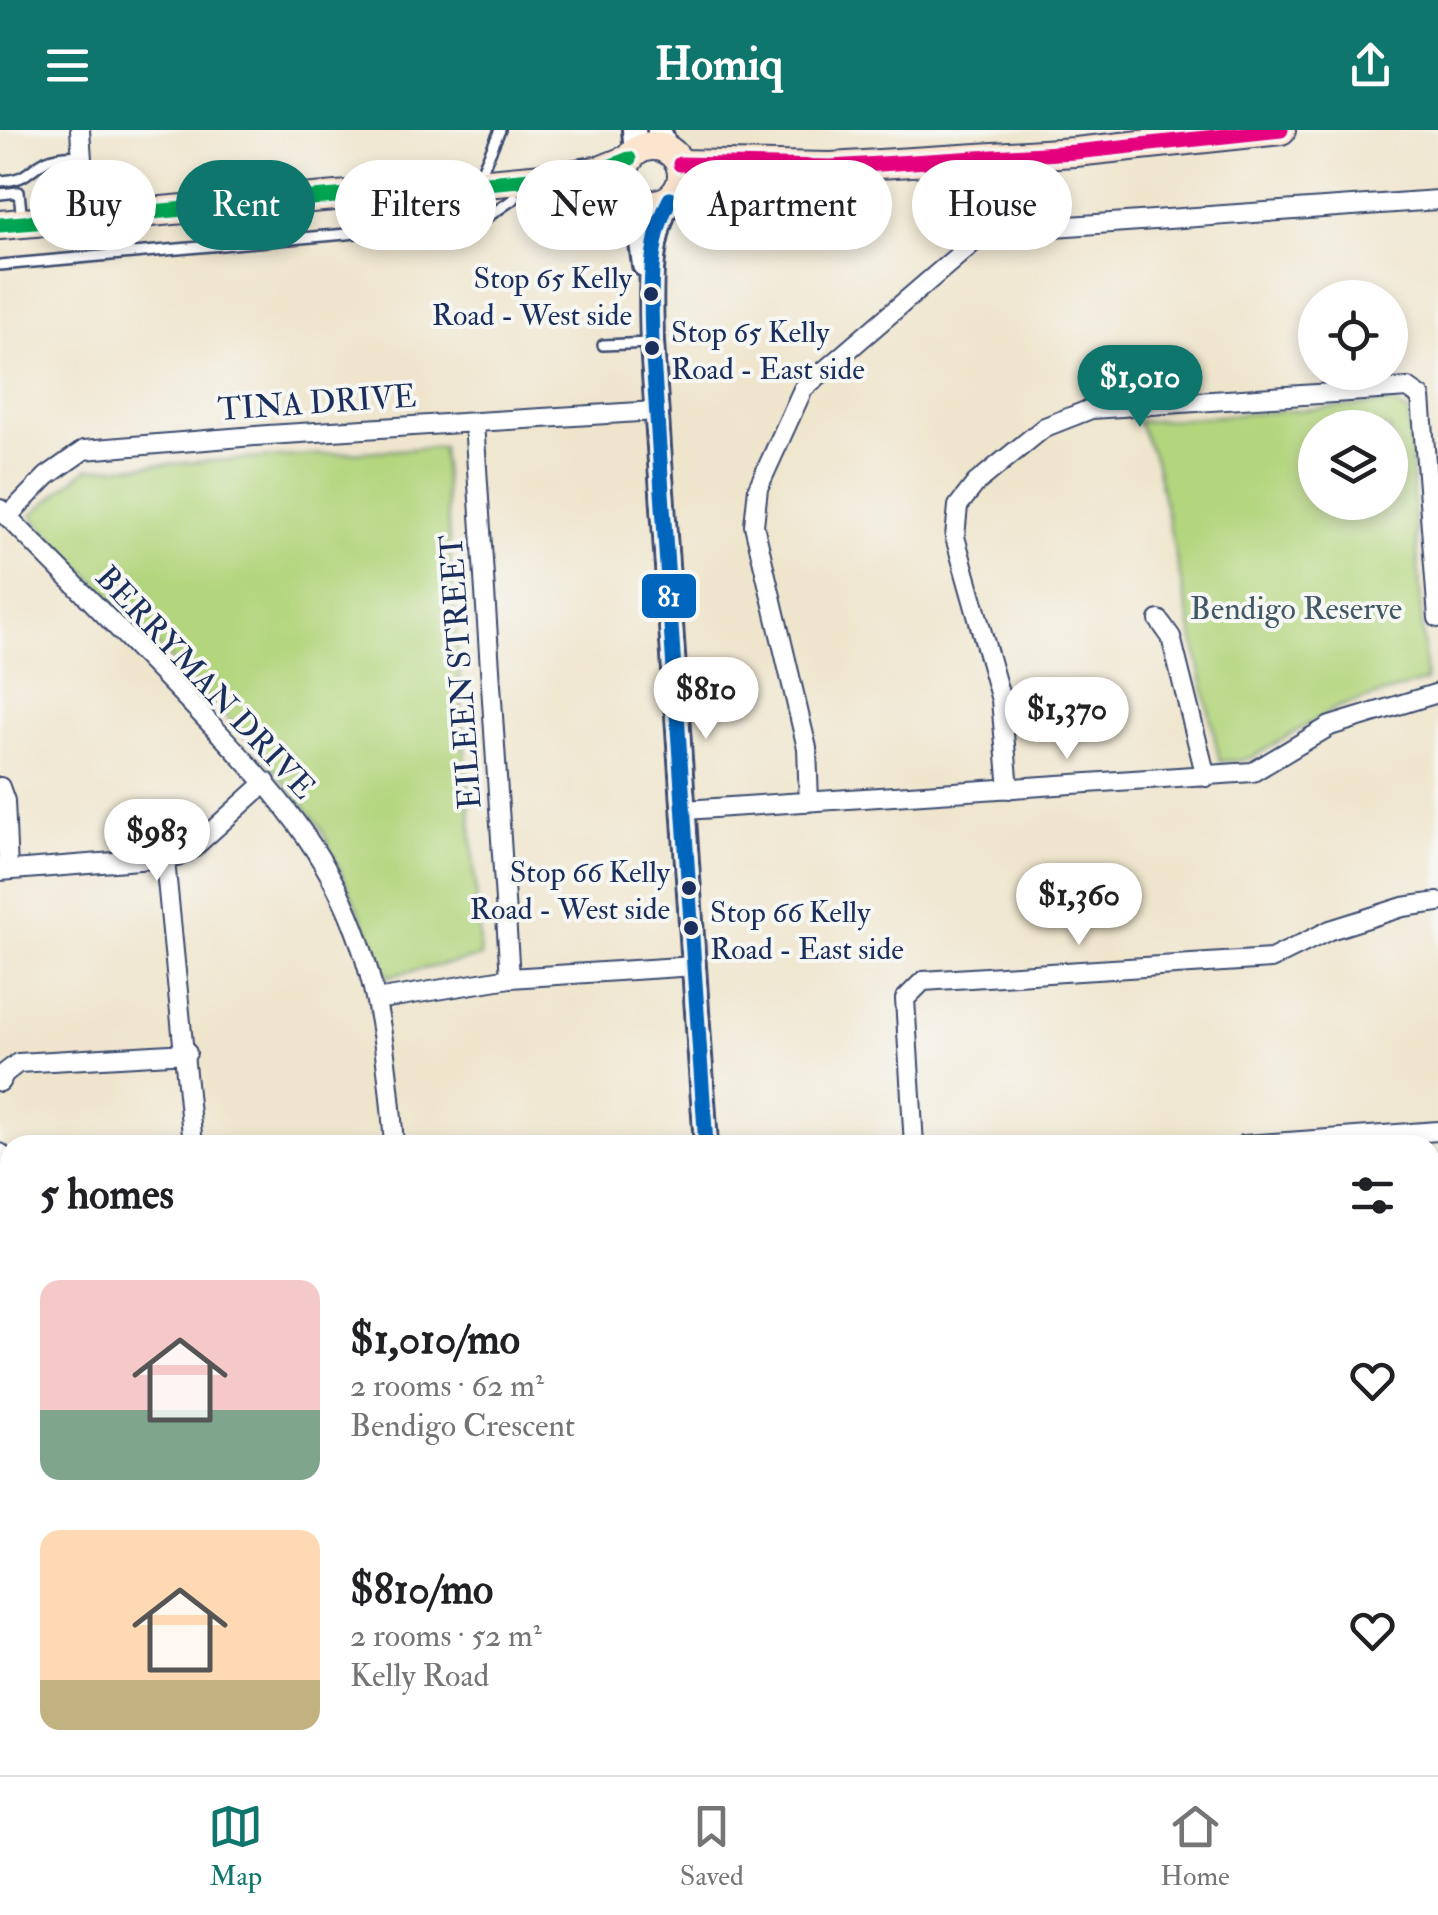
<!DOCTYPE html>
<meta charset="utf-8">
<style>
:root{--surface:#fff;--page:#f2f2f2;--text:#202124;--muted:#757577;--line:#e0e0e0;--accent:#0f766e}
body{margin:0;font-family:"IM FELL Double Pica",serif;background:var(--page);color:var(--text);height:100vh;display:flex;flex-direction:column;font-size:38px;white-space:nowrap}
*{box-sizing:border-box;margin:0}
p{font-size:32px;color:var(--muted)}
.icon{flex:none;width:55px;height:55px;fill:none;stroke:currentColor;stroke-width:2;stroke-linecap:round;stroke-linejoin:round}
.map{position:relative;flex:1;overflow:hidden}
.side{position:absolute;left:0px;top:1005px;width:1440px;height:640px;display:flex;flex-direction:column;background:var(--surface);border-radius:30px 30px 0 0;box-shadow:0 5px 15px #0003}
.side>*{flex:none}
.guide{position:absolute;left:30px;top:30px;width:1380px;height:90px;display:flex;gap:20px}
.buttons{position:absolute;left:1298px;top:150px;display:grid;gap:20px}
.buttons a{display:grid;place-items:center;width:110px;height:110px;border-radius:50%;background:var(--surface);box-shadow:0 5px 15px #0003;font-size:50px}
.price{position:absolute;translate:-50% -85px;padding:0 22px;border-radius:35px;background:#fff;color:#222;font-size:32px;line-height:65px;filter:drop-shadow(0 2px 5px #0008)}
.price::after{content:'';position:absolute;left:50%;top:60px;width:30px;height:22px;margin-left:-15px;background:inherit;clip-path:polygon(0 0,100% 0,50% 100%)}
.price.active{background:var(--accent);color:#fff}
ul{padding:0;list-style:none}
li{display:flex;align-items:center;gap:30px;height:250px;padding:0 40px}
li span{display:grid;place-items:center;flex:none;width:280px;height:200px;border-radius:20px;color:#555}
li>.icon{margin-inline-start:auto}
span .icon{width:120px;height:120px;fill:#fffc;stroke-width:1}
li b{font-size:42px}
h2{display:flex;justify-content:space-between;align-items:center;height:120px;padding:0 40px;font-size:42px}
.tag{padding:0 35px;border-radius:45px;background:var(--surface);box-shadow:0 5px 15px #0003;font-size:35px;line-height:90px}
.tag.active{background:var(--accent);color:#fff}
header{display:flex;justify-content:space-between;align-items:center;height:130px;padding:0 40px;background:var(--accent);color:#fff;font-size:45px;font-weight:700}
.dock{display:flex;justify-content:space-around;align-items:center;height:140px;border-top:2px solid var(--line);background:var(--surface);font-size:28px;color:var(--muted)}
.dock a{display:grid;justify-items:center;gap:5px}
.dock .active{color:var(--accent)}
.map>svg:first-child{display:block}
.green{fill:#b3d57d;stroke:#67826e;stroke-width:2.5;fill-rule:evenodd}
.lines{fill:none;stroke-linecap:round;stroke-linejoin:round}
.service-casing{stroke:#3b4a6e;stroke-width:14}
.minor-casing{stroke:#3b4a6e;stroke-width:22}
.tertiary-casing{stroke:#3b4a6e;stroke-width:28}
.secondary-casing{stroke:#3b4a6e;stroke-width:32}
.service{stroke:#fff;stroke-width:9}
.minor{stroke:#fff;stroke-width:18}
.tertiary{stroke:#fff;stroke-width:22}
.secondary{stroke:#fbe5cf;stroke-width:28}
.bus-1-casing{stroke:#f6f6f2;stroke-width:22}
.bus-2-casing{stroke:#f6f6f2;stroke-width:22}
.bus-3-casing{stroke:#f6f6f2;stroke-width:22}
.bus-1{stroke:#0065bd;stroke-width:15}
.bus-2{stroke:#e5007d;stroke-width:15}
.bus-3{stroke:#00a651;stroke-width:15}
.bus-dot{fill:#1b2f5e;stroke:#f6f6f2;stroke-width:4}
.labels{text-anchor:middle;stroke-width:8;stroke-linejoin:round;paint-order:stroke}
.bus-label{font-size:30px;fill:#1b2f5e;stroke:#f6f6f2;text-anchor:end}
.street-label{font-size:32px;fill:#1b2f5e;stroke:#f6f6f2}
.park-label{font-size:32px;fill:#415866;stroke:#f6f6f2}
.line-badge{stroke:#f6f6f2;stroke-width:4}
.badge-label{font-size:28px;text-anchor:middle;font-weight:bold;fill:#fff}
</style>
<header><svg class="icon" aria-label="menu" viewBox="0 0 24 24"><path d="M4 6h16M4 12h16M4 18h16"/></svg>Homiq<svg class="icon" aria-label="share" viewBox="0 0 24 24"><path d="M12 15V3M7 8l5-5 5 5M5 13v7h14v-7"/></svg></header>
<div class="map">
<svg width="1438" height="1645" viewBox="0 0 1438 1645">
<rect width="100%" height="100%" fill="#f6f6f2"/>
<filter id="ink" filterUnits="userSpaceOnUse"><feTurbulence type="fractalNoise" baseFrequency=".01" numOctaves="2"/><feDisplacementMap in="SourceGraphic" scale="20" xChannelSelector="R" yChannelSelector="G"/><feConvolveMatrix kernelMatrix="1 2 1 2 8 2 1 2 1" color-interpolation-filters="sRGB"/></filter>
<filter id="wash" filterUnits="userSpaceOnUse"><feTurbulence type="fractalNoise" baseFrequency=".0048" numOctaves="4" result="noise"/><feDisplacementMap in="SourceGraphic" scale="40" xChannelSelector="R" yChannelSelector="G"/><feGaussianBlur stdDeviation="2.25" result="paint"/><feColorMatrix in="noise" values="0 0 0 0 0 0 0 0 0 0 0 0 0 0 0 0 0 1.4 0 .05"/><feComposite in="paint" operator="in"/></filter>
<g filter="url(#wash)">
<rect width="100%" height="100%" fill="#efe5cc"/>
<path class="green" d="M1393,273L1408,283L1426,551L1338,577L1251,628L1220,632L1155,330L1138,292ZM1315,298H1390V372H1315Z
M442,317L481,827L388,846L320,696L257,619L31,385L87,339Z"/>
</g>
<g filter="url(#ink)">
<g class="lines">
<defs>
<path id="service" d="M0,51C30,49 24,42 47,30C58,25 70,26 82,25
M0,64L19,62L22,91
M474,73L476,54L500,0
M0,135L480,92L515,68
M603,215L650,213
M0,1578L10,1577
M780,1635V1645"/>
<path id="minor" d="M80,0L86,87
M474,292L510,848
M0,379C61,440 121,501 181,563C243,628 305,689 343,771C379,848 388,932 394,1015
M7,387L47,346L84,320L268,305L656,281
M1159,490L1171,507L1206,647
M0,657L5,671L8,740
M1009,659L1001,570L955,407L958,376L976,353L1045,297L1091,279L1408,258L1421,267L1438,488
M809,672L807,618L754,395L758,358L803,259L975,111L997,101L1438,70
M685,680L1253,642L1330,596L1438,563
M165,730L193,1015
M0,741L177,727L192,719L266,652
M376,870L510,848L695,836
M0,952L5,943L18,933L187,923
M914,1015L905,869L923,851L1271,829L1330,800L1403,777L1438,772
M1244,1015L1438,1001
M0,1023L10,1075
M0,1248L10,1250
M107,1635L108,1645"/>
<path id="tertiary" d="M634,0L636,22
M659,0L668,21
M635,67L644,135
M670,69C647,112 651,165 652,213L706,1015
M750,1635L751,1645"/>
<path id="secondary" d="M624 45a29 29 0 1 1 58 0a29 29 0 1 1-58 0Z
M680,34L831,37L1075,22L1281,0
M580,57L628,58
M0,95L555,47L602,40L629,29
M1430,1461H1438
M0,1540L10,1539"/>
</defs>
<use href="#service" class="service-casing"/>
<use href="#minor" class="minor-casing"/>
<use href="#tertiary" class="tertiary-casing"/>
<use href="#secondary" class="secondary-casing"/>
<use href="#service" class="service"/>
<use href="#minor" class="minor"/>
<use href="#tertiary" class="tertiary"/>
<use href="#secondary" class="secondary"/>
<defs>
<path id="bus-1" d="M670,69C647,112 651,165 652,213L706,1015"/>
<path id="bus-2" d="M680,34L831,37L1075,22L1281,0"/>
<path id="bus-3" d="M0,95L555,47L602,40L629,29"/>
</defs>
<use href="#bus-1" class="bus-1-casing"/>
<use href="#bus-2" class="bus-2-casing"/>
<use href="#bus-3" class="bus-3-casing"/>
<use href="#bus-1" class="bus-1"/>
<use href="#bus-2" class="bus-2"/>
<use href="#bus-3" class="bus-3"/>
</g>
</g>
<g class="bus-dot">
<circle cx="651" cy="164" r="9"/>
<circle cx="652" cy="218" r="9"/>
<circle cx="689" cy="758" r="9"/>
<circle cx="691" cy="798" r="9"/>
</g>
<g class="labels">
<g class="bus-label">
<text x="632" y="158">Stop 65 Kelly<tspan x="632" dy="37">Road - West side</tspan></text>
<text x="671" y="212" text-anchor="start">Stop 65 Kelly<tspan x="671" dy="37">Road - East side</tspan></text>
<text x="670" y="752">Stop 66 Kelly<tspan x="670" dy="37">Road - West side</tspan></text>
<text x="710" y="792" text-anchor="start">Stop 66 Kelly<tspan x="710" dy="37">Road - East side</tspan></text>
</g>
<g class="street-label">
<text transform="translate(317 272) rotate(-4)" y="11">TINA DRIVE</text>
<text transform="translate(460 542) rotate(-94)" y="11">EILEEN STREET</text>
<text transform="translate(206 552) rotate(47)" y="11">BERRYMAN DRIVE</text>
</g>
<g class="park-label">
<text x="1296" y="489">Bendigo Reserve</text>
</g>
</g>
<rect class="line-badge" x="640" y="442" width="58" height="48" rx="10" fill="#0065bd"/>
<g class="badge-label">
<text x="669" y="476">81</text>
</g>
</svg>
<div class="buttons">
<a><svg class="icon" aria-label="locate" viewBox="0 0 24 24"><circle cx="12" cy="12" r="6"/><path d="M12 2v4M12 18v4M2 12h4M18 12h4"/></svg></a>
<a><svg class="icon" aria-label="layers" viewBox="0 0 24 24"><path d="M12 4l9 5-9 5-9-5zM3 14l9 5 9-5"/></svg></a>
</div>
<b class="price active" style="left:1140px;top:300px">$1,010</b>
<b class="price" style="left:706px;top:612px">$810</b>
<b class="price" style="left:1067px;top:632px">$1,370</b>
<b class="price" style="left:157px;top:754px">$983</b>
<b class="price" style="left:1079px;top:818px">$1,360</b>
<div class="guide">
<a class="tag">Buy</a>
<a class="tag active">Rent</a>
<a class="tag">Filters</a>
<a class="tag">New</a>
<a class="tag">Apartment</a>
<a class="tag">House</a>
</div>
<section class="side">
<h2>5 homes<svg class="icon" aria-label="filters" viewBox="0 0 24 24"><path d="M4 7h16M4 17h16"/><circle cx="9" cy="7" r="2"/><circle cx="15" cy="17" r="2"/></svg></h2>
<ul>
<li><span style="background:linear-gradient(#f6c9c9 65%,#7fa58c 0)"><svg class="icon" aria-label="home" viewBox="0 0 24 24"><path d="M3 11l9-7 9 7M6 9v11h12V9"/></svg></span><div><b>$1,010/mo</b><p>2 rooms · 62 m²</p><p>Bendigo Crescent</p></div><svg class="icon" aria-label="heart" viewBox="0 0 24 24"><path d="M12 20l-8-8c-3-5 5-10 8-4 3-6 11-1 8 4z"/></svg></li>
<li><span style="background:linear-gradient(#ffd9b3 75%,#c2b280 0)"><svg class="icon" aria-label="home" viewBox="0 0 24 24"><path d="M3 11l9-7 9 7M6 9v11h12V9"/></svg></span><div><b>$810/mo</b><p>2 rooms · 52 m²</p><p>Kelly Road</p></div><svg class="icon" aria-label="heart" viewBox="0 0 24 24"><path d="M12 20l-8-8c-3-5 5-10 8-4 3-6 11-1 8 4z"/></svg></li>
</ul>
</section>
</div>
<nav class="dock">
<a class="active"><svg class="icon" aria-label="map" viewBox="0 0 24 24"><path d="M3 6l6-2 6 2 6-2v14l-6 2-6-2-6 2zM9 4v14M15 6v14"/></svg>Map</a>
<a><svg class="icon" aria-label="saved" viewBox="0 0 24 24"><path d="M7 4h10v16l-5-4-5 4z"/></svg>Saved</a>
<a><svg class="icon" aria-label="home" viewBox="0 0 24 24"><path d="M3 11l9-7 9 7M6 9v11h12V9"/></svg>Home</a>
</nav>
